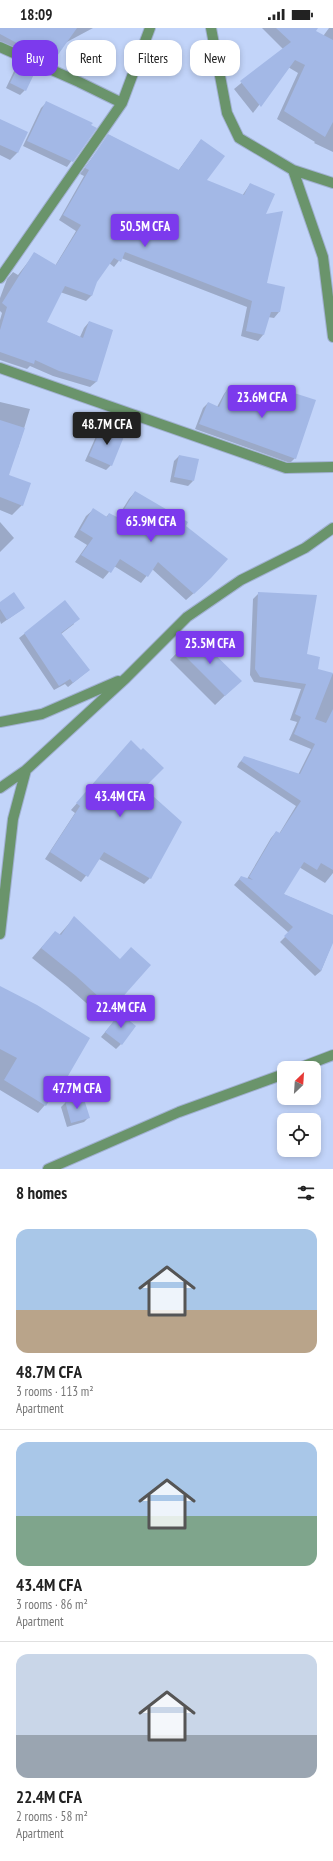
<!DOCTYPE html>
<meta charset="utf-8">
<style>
:root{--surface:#fff;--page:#f2f2f2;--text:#222;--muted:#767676;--line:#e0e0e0;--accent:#7c3aed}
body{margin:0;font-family:"PT Sans Narrow",sans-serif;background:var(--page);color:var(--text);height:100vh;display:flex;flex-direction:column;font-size:15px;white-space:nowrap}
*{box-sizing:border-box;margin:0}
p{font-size:13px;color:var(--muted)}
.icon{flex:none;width:22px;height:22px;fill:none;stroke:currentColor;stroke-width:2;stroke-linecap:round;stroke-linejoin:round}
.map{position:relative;height:1141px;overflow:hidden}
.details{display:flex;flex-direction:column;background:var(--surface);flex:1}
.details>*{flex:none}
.guide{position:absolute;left:12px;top:12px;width:309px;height:36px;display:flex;gap:8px}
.needle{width:26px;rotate:25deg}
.buttons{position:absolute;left:277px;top:1033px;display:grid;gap:8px}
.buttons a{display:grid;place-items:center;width:44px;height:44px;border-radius:8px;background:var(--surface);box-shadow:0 2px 6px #0003;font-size:20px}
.price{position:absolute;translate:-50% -34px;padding:0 9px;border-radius:4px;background:var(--accent);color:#fff;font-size:13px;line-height:26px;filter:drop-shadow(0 1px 2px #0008)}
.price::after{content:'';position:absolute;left:50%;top:24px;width:12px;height:9px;margin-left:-6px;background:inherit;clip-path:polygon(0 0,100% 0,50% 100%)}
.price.selected{background:#222;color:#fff}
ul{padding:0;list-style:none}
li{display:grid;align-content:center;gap:8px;height:212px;padding:0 16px}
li+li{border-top:1px solid var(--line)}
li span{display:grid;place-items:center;height:124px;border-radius:12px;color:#555}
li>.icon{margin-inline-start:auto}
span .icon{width:72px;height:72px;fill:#fffc;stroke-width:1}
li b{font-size:17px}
h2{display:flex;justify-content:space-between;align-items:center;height:48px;padding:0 16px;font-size:17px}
.chip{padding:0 14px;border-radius:12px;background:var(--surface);box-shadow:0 2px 6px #0003;font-size:14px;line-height:36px}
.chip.selected{background:var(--accent);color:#fff}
.status{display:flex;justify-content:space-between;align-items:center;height:28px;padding:0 20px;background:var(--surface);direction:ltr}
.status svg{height:11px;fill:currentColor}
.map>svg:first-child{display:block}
.shadow{fill:#0003}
.building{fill:#a3b8e6}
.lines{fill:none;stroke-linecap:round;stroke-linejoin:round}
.minor-casing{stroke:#a1b1d2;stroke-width:12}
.minor{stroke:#6a946b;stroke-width:10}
</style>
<div class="status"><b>18:09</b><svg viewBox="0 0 49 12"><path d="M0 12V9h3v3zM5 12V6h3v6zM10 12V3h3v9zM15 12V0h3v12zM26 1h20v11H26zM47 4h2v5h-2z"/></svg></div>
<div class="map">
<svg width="333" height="1141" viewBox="0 0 333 1141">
<rect width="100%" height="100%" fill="#c2d4f9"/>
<path class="shadow" d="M0,0H93L65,15L54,31L47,39L0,18Z
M262,0H317L310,10L321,11L329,0H333V124L314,115L315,114L277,91L298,45L288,39L253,85L234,61L283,21Z
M20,36L25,62L20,67L6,60L15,41Z
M46,75L95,100L67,139L23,118L41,80Z
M0,92L26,104L17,125L10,132L0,127Z
M109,107L178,143L201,112L206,153L242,168L250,156L265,187L266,255L279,284L274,290L268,289L263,307L258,313L241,308L247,279L121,230L114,239L109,235L96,253L92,267L86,273L60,264L45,294L80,309L84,300L89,294L112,303L96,354L90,359L53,348L30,338L27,341L0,332V292L2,285L0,283V270L7,251L13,244L18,247L35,225L55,238L76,203L59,192L84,148L80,146Z
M251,360L285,374L291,365L295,430L290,435L195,401L203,380L208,375L217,379L224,366L228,361L244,369Z
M0,374L30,381L18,420H0Z
M103,399L111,437L106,442L85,433L98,404Z
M179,428L193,453L188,458L170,454L174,433Z
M0,445L22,477L12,487L0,482Z
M135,464L185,498L203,557L186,572L152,541L141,555L114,538L103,551L75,534L87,517L74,509L86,488L93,482L106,489L109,486L117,490L129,471Z
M0,494L14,510L0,524Z
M259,565L317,642L333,646V845L325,855L299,839L283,866L333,888V913L321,943L315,948L280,914L289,905L234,857L241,849L247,851L271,810L276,804L279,806L296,778L237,739L239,735L244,730L298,747L311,721L289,712L297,694L290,692L301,661L254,654L250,647L253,571Z
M65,574L74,596L61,606L89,642L68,659L65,656L54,662L19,610Z
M0,575L24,580L1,596L0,593Z
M194,607L240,653L215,677L170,632Z
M125,720L143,760L150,850L144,856L99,831L81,854L45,831L75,785L71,782Z
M74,890L111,980L102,989L67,958L32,930L55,904L59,907Z
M0,963L89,1010L60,1059L53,1066V1065L45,1077L38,1085L0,1062Z
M115,992L121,1016L116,1021L101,1009Z
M66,1074L89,1089L84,1094L67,1099L61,1079Z"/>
<path class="building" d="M0,0H77L55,31L44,23L41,30L25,23L26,20L0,6Z
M276,0H318L316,3L333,12V94L325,109L284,83L305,37L295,32L261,79L240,53L291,14Z
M20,35L36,42L26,63L10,55Z
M46,73L93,95L91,97L97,100L73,134L27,113Z
M0,91L28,104L18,125L0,117Z
M108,106L179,142L201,111L225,128L207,152L244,167L250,155L275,166L266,186L283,183L267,255L285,259L280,284H271L264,307L246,303L252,273L125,224L121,234L114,230L97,254L92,268L65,258L47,294L83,310L89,293L113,302L97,354L59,343L35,332L34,336L0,324V302L7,279L2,275L34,224L56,237L81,197L63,187L89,142L85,140Z
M228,359L246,368L250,359L287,374L291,364L316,372L296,431L199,396L208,374L219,379Z
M0,392L25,400L9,447L31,455L23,478L0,469Z
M102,398L125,406L112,438L89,428Z
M179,427L199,431L194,453L174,449Z
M135,463L188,494L186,498L228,531L211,550L194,566L158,534L148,549L120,531L111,545L81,527L93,510L80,502L93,480L107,489L109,485L119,490Z
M14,564L25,580L7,592L0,581V574Z
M258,564L317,567L307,626L320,629L318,641L333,645L315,691L326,695L333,681V842L321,835L317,842L304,834L284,866L333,887V915L321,943L284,908L293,899L239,851L241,848L253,852L249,849L276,803L280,805L301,773L241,733L244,728L300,746L315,716L294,706L301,689L295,686L306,656L260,649L255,641Z
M65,572L80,591L61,605L90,642L73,655L70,651L59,658L24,605Z
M194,606L242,653L225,668L179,622Z
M131,712L141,722L143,720L164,740L144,760L182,794L151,851L104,824L88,849L50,824L80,778L76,775Z
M74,888L120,931L131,919L151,937L112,981L76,948L41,920L55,903L61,907Z
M0,958L37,977L90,1010L61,1060L60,1055L46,1078L4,1052L17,1030L0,1021Z
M120,985L136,998L122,1017L105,1004Z
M83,1068L90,1090L71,1095L65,1073Z"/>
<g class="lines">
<defs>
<path id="minor" d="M211,0L227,85L239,110L293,142L323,229L333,309
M0,19L79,54L122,75
M293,142L333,155
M0,250L122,75L150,0
M0,340L286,440L333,439
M0,694L42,686L118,653
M0,760L26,742
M0,906L13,791L26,742L126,650L187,589L241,552L305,520L333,500
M299,1040L333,1027
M48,1141L179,1084L284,1046"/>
</defs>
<use href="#minor" class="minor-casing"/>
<use href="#minor" class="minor"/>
</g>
</svg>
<div class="buttons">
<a><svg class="needle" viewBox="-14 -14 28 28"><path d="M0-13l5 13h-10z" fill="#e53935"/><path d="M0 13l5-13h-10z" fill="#767676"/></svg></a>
<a><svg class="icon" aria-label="locate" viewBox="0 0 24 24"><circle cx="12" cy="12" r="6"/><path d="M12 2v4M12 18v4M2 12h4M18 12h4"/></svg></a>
</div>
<b class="price" style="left:145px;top:220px">50.5M CFA</b>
<b class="price" style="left:262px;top:391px">23.6M CFA</b>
<b class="price selected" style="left:107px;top:418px">48.7M CFA</b>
<b class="price" style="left:151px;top:515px">65.9M CFA</b>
<b class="price" style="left:210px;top:637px">25.5M CFA</b>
<b class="price" style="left:120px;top:790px">43.4M CFA</b>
<b class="price" style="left:121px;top:1001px">22.4M CFA</b>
<b class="price" style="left:77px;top:1082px">47.7M CFA</b>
<div class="guide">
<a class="chip selected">Buy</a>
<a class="chip">Rent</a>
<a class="chip">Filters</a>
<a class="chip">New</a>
</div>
</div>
<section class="details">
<h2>8 homes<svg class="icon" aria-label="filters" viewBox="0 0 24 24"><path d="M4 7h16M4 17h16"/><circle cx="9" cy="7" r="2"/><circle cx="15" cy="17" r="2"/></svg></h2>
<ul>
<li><span style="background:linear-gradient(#a9c7e8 65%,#b9a48a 0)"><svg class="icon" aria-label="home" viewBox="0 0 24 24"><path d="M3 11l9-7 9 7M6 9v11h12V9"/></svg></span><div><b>48.7M CFA</b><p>3 rooms · 113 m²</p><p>Apartment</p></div></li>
<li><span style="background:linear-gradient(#a9c7e8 60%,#7fa58c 0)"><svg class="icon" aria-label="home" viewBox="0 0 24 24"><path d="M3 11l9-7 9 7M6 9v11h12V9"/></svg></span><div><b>43.4M CFA</b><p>3 rooms · 86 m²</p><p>Apartment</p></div></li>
<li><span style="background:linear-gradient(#c9d6e8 65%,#9aa5b1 0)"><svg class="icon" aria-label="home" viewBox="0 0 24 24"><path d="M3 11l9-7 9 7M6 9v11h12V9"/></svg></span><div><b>22.4M CFA</b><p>2 rooms · 58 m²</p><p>Apartment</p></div></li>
</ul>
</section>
